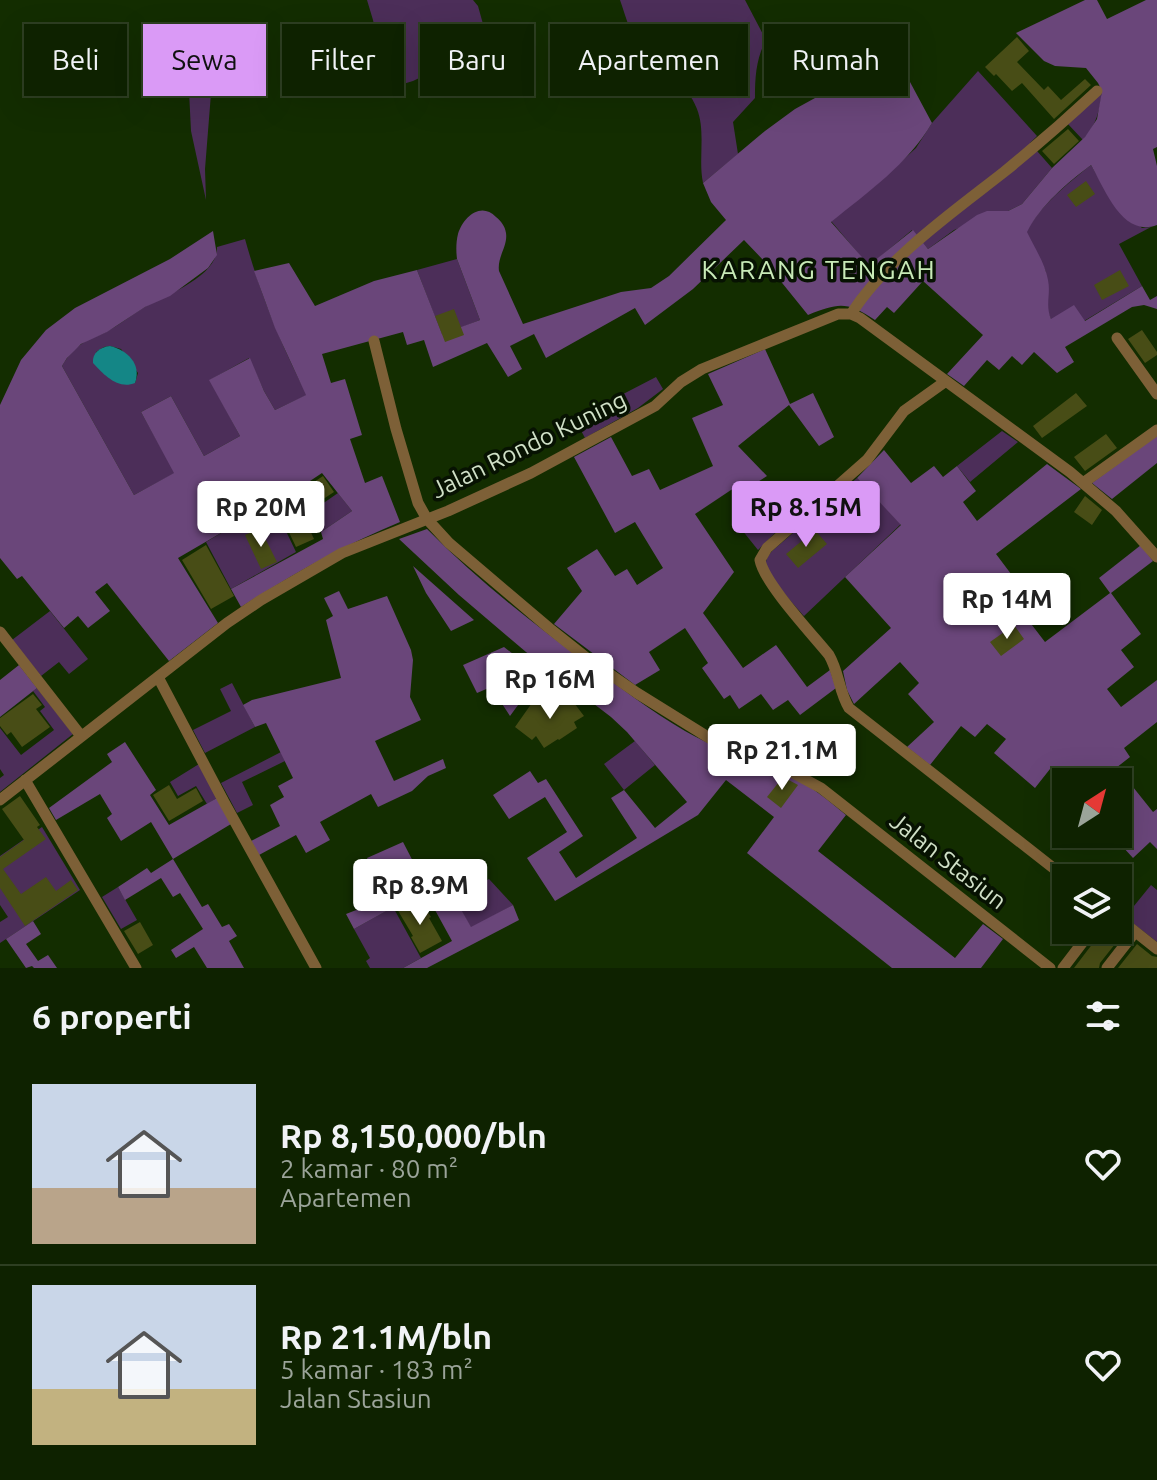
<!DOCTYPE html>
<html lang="id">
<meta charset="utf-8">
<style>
:root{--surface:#0e2200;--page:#1c2f0f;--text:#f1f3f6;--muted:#9ba499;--line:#2e3f22;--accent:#da9af6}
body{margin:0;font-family:Ubuntu,sans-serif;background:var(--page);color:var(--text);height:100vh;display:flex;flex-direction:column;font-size:30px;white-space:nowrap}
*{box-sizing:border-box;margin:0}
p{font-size:26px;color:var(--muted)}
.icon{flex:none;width:44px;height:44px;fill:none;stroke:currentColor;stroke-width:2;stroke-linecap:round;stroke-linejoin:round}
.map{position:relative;height:968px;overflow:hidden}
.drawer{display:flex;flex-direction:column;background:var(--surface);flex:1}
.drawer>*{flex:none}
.banner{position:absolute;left:24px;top:24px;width:1110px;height:72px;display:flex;gap:16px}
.needle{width:52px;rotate:36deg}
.tools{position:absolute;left:1052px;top:768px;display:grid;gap:16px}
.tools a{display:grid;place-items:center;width:80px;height:80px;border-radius:0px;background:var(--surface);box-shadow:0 8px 32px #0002,0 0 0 2px var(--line);font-size:40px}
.price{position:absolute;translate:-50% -68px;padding:0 18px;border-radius:8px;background:#fff;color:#222;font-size:26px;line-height:52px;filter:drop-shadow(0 2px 4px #0008)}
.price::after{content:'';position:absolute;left:50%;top:48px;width:24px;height:18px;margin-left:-12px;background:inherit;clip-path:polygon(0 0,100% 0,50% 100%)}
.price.on{background:var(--accent);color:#111}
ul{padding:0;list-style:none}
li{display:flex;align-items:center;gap:24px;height:200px;padding:0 32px}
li+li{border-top:2px solid var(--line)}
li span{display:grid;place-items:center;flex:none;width:224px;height:160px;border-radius:0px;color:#555}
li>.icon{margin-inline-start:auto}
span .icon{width:96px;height:96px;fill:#fffc;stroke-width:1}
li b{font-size:34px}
h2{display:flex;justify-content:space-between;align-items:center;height:96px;padding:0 32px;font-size:34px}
.chip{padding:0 28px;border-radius:0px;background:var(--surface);box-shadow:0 8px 32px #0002,0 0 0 2px var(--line);font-size:28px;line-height:72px}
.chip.on{background:var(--accent);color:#111}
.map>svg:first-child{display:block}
.green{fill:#4c2e59;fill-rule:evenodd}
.forest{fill:#6a467a}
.water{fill:#148686}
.building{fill:#484d16}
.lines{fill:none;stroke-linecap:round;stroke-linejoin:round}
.minor{stroke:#7d6037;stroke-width:11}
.labels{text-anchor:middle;stroke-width:7;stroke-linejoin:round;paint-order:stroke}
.street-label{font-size:24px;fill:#d0e0c7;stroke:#071202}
.neighbourhood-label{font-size:26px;letter-spacing:2px;fill:#c8eab7;stroke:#071202}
</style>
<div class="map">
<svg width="1157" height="968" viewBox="0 0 1157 968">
<rect width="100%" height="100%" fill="#132d00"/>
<path class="green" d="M367,0H473L478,6L483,24L470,43L468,60L440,68L413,81L403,84L396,83L391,80L383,67L373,20Z
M620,0H745L766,40C756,59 755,77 755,98L733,122L738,154L703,183C698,160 706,132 697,109C687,81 659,73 642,51C631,37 626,17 620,0Z
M199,56L204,58L208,64L212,81L205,169L206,200L191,131L188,71L189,62L193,57Z
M978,71L1037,136L1030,143L1052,168L1022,204L1008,211H1002L954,230L928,249L912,230L869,266L831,221L876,185L916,148L932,123Z
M1102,91C1100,111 1096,125 1083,140L1067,123Z
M1091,165L1111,199L1142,228L1151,227L1119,244L1142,286L1084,321L1051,319L1047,311L1046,272L1026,232C1041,205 1067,184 1091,165Z
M245,239C260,293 281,345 307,395L275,410L264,391L249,358L210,380L240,436L204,456L171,396L141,412L175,473L134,495L62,366C67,357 74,349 83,343C90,338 98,336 106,332C119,325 130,316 143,308C165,295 218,277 217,247ZM110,346L121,349L138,373L135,383L96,352L104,347Z
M457,259L480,320L442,335L417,270Z
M656,377L663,389L638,408L585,438L575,419Z
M1002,431L1018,442L970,482L957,466Z
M857,478L901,524L804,616C795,606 767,575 766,563C766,558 769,555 772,551Z
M338,493L352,511L321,532L312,511Z
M274,506L296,552L231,589L206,542L245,519Z
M767,511L780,528L758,550L742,530Z
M50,611L88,659L69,674L59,662L41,676L12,640Z
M232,683L255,727L205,753L193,730L231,711L220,689Z
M37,688L73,734L0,792V778L4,775L0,769V728L21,755L54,730L40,711L45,707L33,691Z
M635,741L655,765L624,790L604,764Z
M281,752L285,761L242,782L253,805L237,813L221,783Z
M199,764L217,798L207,804L196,786L178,796L170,782Z
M42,827L80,890L0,943V922L8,917L0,905V856Z
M489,879L513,905L471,928L454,897Z
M1151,885L1157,890V942L1125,917Z
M118,887L137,920L121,929L102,897Z
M393,907L421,958L403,968H370L366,961L370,958L354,929Z"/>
<path class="forest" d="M1085,0H1097L1107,19L1146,0H1157V147L1153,149L1157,166V225C1122,238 1105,189 1091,165C1067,183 1041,205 1027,232C1034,247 1045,263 1048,280C1051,294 1045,305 1051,319L1074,305L1085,321L1142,286L1150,300L1157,296V309L1144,305L1132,307L1065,347L1074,362L1057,373L1034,352L1022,365L1012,356L999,370L987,360L964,386L947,374L983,335L923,281L894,313L887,307L875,320C846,301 839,303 808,315L766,263L744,240L693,289L645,325L635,308L546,358L534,334L510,346L522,369L508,377L487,343L433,367L424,340L407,345L403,332L322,354L331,383L345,379L362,435L350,439L365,483L382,476L400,522C344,545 293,574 241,607L231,589L323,539L321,532L352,511L322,473L298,489L300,494L245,519L178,558L218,623L169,661L107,583L95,592L110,611L88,628L78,616L64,628L22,576L17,579L0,558V405L21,360L46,330L75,308L170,259L213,231L217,255L208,268L170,296L145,307L107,332L81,344L67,358L62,366L134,495L174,473L141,412L171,396L204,456L240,436L209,380L250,358L264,391L275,410L306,395L275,328L254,271L289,263L315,306L374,281L417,270L442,334L480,320L457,259C456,251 456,242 458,234C463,217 481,201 496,217C501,221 505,226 506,233C508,246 497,257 499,271L523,324L621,292L651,288L669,276L726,220L711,202L703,183L765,131L795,109L895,54L932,123C908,164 868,192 831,222L869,265L913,230L928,249L977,215L987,211H1008L1022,204L1052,168L1085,137L1097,119L1102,91L1098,83L1086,68L1055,66L1044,61L1016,33Z
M765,349L790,404L813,393L834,437L819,446L789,405L738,446L767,476L748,488L743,482L695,514L734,572L703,613L743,668L776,645L807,687L830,670L836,688L800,715L788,700L773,710L761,694L739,709L730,695L724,699L702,668L708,663L685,628L649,652L660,670L635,685L554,624L582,591L567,568L597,549L615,576L627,569L637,585L663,568L635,522L615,533L574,457L611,437L632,476L649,469L660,490L713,466L692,418L723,405L708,374Z
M1157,435V463L1112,499L1092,483Z
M884,450L911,483L934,466L943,477L957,466L976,491L963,502L977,521L1047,464L1081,489L996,554L1020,586L1009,595L1045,642L1110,593L1099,578L1141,545L1153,561L1111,593L1141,634L1121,650L1134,667L1107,689L1121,707L1157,680V722L1124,748L1130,757L1098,782H1066V786L1050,769L1035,788L994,753L1006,739L987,724L975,737L961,726L930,765L907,747L934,722L908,694L919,683L900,662L854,704L847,690L843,671L891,628L845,577L901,525L857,478Z
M427,529C475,578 530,621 585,662C618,686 651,711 685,731C719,751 756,760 791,777C812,786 829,801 846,815L818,851L955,958L983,924L1003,939L981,968H892L747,853L774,817L726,780L698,815L555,901L527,858L567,832L545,797L509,819L493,795L530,771L538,783L546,779L583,836L559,852L576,878L637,838L611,798L624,790L655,828L687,802L627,732L611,717L526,652L459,595L399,539Z
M413,566L474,620L451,631L426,593Z
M339,591L348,609L387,596L411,650L413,660L410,697L421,720L375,741L394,781L443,759L446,768L428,776L412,791L378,807L371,794L320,822L330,840L306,853L296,835L259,855L251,841L280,826L270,805L284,797L278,786L293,778L266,723L255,727L243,705L252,700L341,678L326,620L333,616L324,598Z
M504,647L540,675L510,716L491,687L477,693L463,665Z
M19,665L37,688L0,717V680Z
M125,742L156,790L150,795L169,825L217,798L231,824L173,859L202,907L208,904L222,927L229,924L237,936L229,941L244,968H207L194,947L176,958L171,950L203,929L180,893L173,897L161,878L125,900L118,887L147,868L151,873L173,859L151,822L121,841L107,818L112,814L100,794L56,820L49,808L112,762L107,754Z
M1133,787L1153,812L1157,809V849L1150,842L1133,858L1111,834H1118V799Z
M403,842L418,871L435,863L471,927L513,905L519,920L427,968H403L452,941L424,890L354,929L346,914L364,907L359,895L379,886L367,858Z
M33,921L41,934L26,944L38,961L48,955L57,968H34L32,966L26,968L6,939Z"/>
<path class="water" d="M110,346C127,350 142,364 135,383C118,390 104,375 93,363C92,353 100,347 110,346Z"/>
<path class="building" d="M1017,37L1029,51L1017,62L1044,90L1048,86L1061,100L1085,79L1091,85L1054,119L1022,83L1012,91L996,74L994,76L985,67Z
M1068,129L1079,141L1054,164L1042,151Z
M1086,181L1095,194L1076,207L1067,195Z
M1120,270L1129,286L1102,300L1094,285Z
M454,309L464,335L445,342L435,316Z
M1142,330L1157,352V355L1145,363L1128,339Z
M1076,393L1087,406L1042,438L1033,426Z
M1106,434L1117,448L1085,471L1074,457Z
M323,476L334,492L302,513L314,539L296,547L277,507L305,494L302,490Z
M1085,496L1102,510L1092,525L1074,512Z
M260,528L277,562L261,569L245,535Z
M815,530L827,544L798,568L786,554Z
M206,545L234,596L211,609L182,560Z
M1014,625L1024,639L1001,656L990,642Z
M33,694L42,705L36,709L50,727L22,747L11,732L7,735L0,726V718Z
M568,695L584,716L574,722L577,728L559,740L558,739L544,748L536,736L532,740L515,727L534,700L547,710Z
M783,777L798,785L781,808L767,797Z
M169,785L177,799L196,788L203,801L169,821L153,795Z
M20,796L40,825L37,827L46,839L3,869L21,894L46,877L56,891L71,880L78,890L25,926L0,888V857L24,840L2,809Z
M411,901L418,911L425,907L431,917L429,918L442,941L420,953L411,937L413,936L397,909Z
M140,922L153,945L138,954L124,931Z
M1103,930H1118L1123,934L1100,963L1099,968H1074Z
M1137,944L1152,956L1157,957V968H1118Z"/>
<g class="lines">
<path class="minor" d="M851,314C887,258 953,212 1004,172C1036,146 1067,119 1097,91
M1117,338L1157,394
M374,341L396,429L418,503L427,519L449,543L549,628L588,659L637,693L711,739L784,768L821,788L1050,968
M946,381L904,411L867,460L767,548L760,560C764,583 812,634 829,655C839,672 839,692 849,708L1066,878
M1083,483L1157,430
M0,632L81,736
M158,677L224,802L316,968
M25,780L136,968
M0,800L227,623L261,600L342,553L448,511L531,473L655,406L681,382L702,369L838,314H851L860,318L1070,472L1116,511L1157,557
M1118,918L1157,949
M1063,968L1092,930
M1107,968L1135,932"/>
</g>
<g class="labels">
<g class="street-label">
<text transform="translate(529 445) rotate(-26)" y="8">Jalan Rondo Kuning</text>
<text transform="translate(948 861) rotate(38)" y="8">Jalan Stasiun</text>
</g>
<g class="neighbourhood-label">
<text x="819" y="279">KARANG TENGAH</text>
</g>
</g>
</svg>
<div class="tools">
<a><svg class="needle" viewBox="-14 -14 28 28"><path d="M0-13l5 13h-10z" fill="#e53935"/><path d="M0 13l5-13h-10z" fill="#9ba499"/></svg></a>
<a><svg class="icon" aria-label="layers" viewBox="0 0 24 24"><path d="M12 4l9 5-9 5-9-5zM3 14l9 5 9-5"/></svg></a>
</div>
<b class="price" style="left:261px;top:549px">Rp 20M</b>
<b class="price on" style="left:806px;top:549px">Rp 8.15M</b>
<b class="price" style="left:1007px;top:641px">Rp 14M</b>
<b class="price" style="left:550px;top:721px">Rp 16M</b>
<b class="price" style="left:782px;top:792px">Rp 21.1M</b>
<b class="price" style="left:420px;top:927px">Rp 8.9M</b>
<div class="banner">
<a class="chip">Beli</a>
<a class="chip on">Sewa</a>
<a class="chip">Filter</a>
<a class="chip">Baru</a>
<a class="chip">Apartemen</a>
<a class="chip">Rumah</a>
</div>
</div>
<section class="drawer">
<h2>6 properti<svg class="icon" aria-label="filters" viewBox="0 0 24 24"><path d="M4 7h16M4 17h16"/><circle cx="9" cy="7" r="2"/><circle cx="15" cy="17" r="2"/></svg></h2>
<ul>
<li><span style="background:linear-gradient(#c9d6e8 65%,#b9a48a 0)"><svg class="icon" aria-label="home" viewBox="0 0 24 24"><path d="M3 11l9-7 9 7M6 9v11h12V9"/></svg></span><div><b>Rp 8,150,000/bln</b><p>2 kamar · 80 m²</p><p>Apartemen</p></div><svg class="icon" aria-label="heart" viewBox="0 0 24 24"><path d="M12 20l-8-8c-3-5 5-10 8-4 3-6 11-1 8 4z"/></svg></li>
<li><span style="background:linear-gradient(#c9d6e8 65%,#c2b280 0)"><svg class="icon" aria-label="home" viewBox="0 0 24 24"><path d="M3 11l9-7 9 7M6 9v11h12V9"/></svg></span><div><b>Rp 21.1M/bln</b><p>5 kamar · 183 m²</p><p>Jalan Stasiun</p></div><svg class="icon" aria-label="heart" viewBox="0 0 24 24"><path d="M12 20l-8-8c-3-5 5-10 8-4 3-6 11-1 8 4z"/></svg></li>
</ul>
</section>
